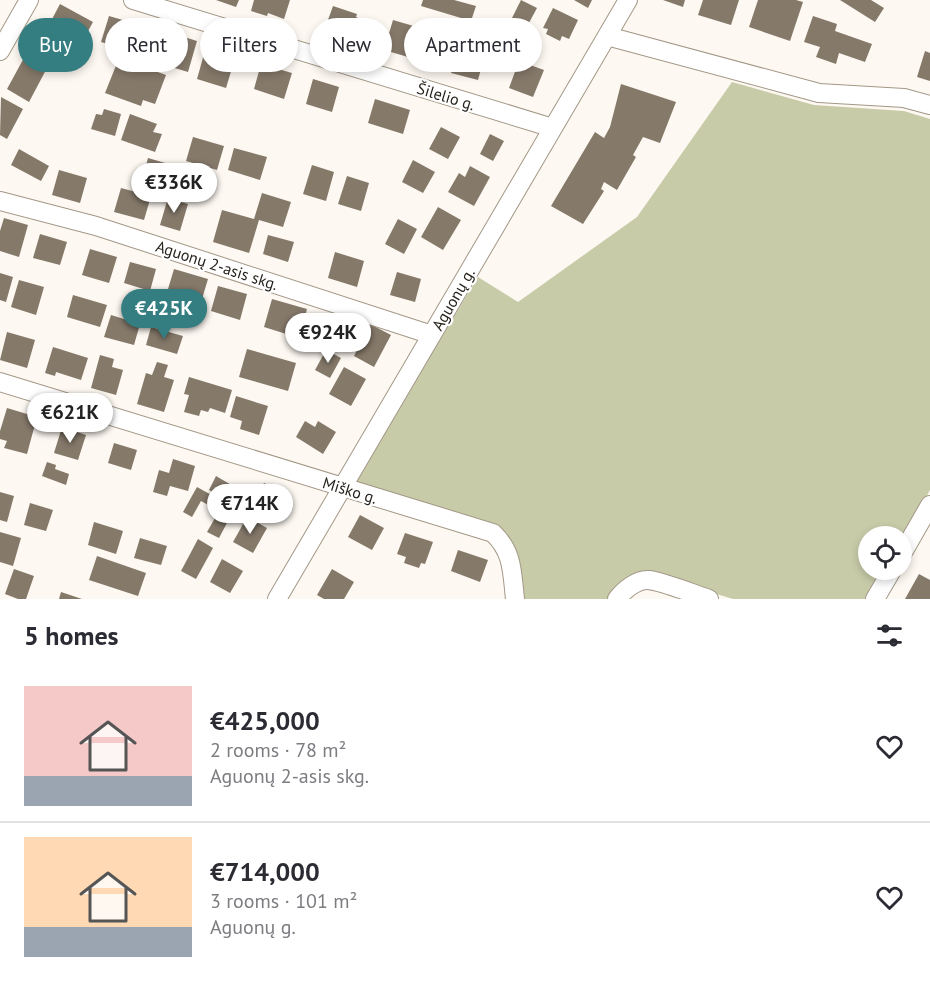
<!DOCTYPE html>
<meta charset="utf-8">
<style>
:root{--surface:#fff;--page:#f2f2f3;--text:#2b2b33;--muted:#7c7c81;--line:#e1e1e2;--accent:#347d81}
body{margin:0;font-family:"PT Sans",sans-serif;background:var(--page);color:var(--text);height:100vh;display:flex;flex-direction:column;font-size:22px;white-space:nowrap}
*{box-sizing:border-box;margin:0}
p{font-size:20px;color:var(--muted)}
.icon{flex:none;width:33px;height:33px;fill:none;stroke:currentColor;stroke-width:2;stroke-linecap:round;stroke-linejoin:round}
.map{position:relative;height:599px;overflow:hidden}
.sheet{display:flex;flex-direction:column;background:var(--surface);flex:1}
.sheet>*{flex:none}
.top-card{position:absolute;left:18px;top:18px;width:600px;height:54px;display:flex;gap:12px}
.tools{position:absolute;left:858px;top:526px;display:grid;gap:12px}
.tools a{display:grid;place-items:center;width:54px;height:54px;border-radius:50%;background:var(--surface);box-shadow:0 3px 9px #0003;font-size:30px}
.price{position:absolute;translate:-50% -51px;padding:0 14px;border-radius:21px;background:#fff;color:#222;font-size:20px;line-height:39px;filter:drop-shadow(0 2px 3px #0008)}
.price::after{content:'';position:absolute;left:50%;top:36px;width:18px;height:14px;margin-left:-9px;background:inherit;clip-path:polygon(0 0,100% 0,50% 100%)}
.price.selected{background:var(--accent);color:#fff}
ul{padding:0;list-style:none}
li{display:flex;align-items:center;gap:18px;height:150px;padding:0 24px}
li+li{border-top:2px solid var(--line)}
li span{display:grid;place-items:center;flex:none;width:168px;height:120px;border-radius:0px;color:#555}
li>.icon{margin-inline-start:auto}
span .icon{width:72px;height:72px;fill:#fffc;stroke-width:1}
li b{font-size:26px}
h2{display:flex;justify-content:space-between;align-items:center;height:72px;padding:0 24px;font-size:26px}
.tag{padding:0 21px;border-radius:27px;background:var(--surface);box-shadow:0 3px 9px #0003;font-size:21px;line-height:54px}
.tag.selected{background:var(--accent);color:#fff}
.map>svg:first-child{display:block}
.green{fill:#c8cba8}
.building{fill:#85796a}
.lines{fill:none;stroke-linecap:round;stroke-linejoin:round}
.minor-casing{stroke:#a39887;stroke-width:20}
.minor{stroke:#fff;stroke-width:18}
.labels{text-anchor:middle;stroke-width:4.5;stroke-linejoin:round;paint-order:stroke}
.street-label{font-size:16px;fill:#27221c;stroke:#fff}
</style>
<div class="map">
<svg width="930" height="599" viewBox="0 0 930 599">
<rect width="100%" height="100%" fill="#fdf8f1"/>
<path class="green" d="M732,82L814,105L904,111L930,119V490L902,539V537H868V570H884L867,599H733L641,571L625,578L608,599H522L508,541L498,525L354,481L478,277L518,302L637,217Z"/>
<path class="building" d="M216,0H239L236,7Z
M254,0H290L284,19L268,13L267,16L251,11Z
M423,0H454L476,6L471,21L421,6Z
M521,0L537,8L524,32L509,24Z
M574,0H592L588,8Z
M663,0H685L683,7Z
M703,0H739L731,25L698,15Z
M758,0H796L803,2L790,41L749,27Z
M840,0H871L884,8L875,22Z
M60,4L93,22L77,51L36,29L42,19L50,23Z
M333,6L357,14L356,17L360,19L352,44L323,34Z
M553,8L578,20L569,39L562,36L560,41L546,34L548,29L543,28Z
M109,16L140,25L133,51L101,42Z
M813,16L837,24L835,31L872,44L865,62L839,53L836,64L816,57L820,47L804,42Z
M393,20L417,27L408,57L384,50Z
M479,25L500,31L496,45L475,39Z
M168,32L197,41L188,72L158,63Z
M427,44L437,47L431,67L421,64Z
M206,47L236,55L226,88L197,79Z
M459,47L485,55L478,80L451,73Z
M925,51L930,53V81L917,77Z
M25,56L47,68L29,102L7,89Z
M119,58L166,75L155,104L143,100L141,106L105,93Z
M519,61L544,70L533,97L509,88Z
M261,64L292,73L284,99L254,89Z
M313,79L339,87L332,112L306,104Z
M621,84L676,102L660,143L643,137L633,155L636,157L617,190L604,182L601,189L604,191L583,224L551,206L595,132L604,138L610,127Z
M1,97L23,109L7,139L0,135Z
M375,99L410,110L403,134L368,123Z
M104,109L121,114L115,136L91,129L96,114L102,115Z
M130,114L157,124L153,132L162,134L155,152L121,140Z
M441,127L460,137L448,159L429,149Z
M490,134L504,141L493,161L480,154Z
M193,137L224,146L217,170L186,161Z
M234,148L267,157L260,180L228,170Z
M19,149L49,166L41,181L11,165Z
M148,158L189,170L182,192L142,180Z
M413,160L435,172L423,193L402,182Z
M312,165L334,172L326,201L303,194Z
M470,166L490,177L474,206L448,192L459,173L465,177Z
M59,170L87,178L80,203L52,195Z
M347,176L369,183L361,211L338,204Z
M121,188L151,196L144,220L114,212Z
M262,193L291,202L283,227L259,220L249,253L213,242L222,210L254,219Z
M168,198L188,204L180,231L160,225Z
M438,207L461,220L443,250L421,237Z
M4,218L28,225L19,257L0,251V231Z
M398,219L417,229L404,254L385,244Z
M40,234L67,242L60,265L33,258Z
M268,235L294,242L288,262L263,254Z
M90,249L117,257L109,283L82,275Z
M335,252L364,261L357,287L328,278Z
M130,262L156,269L150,291L124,283Z
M174,269L208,279L199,309L165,299Z
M397,272L421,279L415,302L390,295Z
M0,273L13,277L6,302L0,300Z
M19,280L44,287L36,315L11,307Z
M218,286L247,294L240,320L211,311Z
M73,295L107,305L100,327L67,317Z
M272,299L307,309L299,338L264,327Z
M111,315L140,324L134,345L104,337Z
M336,316L352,323L338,352L322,344Z
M370,324L391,335L374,367L354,356Z
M151,327L183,336L177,354L146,345Z
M7,332L35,340L27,368L0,360Z
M53,347L88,358L81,380L56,372L55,376L45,373Z
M247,349L296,363L288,391L239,377Z
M326,350L341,358L330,378L315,370Z
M100,355L114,359L112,367L123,370L116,395L91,388Z
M157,362L168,365L164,377L174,380L164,412L137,404L146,373L152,375Z
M344,367L366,379L351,406L329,394Z
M189,377L232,390L225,413L210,408L208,412L201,410L199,416L184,412L189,395L184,394Z
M236,396L268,406L259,435L240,429L242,421L230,417Z
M7,408L37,417L27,454L4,448L7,441L0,439V431Z
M305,421L315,427L318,421L336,432L323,454L296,437Z
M62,427L86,435L78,460L54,453Z
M114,443L137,450L131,470L108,463Z
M173,459L195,466L188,491L170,486L167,496L153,492L159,470L169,473Z
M47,462L56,465L55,469L69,474L66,485L42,476Z
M216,476L245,493L238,506L209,490Z
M264,483L288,495L275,518L251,505Z
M197,487L235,508L219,538L207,532L219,511L201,501L192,517L183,512Z
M0,492L14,496L7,522L0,520Z
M30,503L53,510L46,531L24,525Z
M360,515L384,528L372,550L348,537Z
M247,517L267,528L253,553L233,542Z
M94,522L123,531L116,554L88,545Z
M0,532L21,538L13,566L0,562Z
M405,533L433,542L425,564L421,563L419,568L404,563L406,557L397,554Z
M140,538L167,546L161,565L134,558Z
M198,539L213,548L196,579L181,571Z
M458,550L488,560L480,582L451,571Z
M97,556L146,573L138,596L89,580Z
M222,559L243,571L230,593L210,582Z
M14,569L34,576L26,599H18L5,594Z
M332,569L354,582L344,599H324L317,595Z
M919,574L930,580V599H905Z
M61,592L82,599H59Z"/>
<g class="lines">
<defs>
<path id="minor" d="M133,0L553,128
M607,36L819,93L904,98L930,105
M0,51L29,0
M0,201L96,226L432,335
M0,382L493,533C513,552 512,572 515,599
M902,554L930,505
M277,599L628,0
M617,599C624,590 637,579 649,580C664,582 694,594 709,599
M875,599L892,570"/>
</defs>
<use href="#minor" class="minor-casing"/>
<use href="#minor" class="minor"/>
</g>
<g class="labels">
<g class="street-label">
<text transform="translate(446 96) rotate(17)" y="6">Šilelio g.</text>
<text transform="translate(217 265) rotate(18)" y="6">Aguonų 2-asis skg.</text>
<text transform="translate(453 299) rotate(-60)" y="6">Aguonų g.</text>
<text transform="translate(350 490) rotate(17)" y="6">Miško g.</text>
</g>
</g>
</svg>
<div class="tools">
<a><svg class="icon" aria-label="locate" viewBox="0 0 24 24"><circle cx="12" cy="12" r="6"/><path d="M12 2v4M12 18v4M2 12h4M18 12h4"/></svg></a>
</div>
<b class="price" style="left:174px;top:214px">€336K</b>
<b class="price selected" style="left:164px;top:340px">€425K</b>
<b class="price" style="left:328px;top:364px">€924K</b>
<b class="price" style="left:70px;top:444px">€621K</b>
<b class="price" style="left:250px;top:535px">€714K</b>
<div class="top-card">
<a class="tag selected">Buy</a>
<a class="tag">Rent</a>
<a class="tag">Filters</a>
<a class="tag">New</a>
<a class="tag">Apartment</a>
</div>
</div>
<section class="sheet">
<h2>5 homes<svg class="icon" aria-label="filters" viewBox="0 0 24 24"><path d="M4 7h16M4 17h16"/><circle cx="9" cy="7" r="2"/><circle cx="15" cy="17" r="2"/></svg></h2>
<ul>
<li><span style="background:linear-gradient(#f6c9c9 75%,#9aa5b1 0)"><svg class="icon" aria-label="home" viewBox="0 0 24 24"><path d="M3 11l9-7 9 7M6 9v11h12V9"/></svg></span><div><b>€425,000</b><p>2 rooms · 78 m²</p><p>Aguonų 2-asis skg.</p></div><svg class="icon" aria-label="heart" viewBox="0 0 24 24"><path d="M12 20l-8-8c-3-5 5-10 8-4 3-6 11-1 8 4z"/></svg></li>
<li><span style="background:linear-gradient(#ffd9b3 75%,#9aa5b1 0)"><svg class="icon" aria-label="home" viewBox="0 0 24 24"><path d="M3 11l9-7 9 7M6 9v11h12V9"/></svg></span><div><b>€714,000</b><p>3 rooms · 101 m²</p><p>Aguonų g.</p></div><svg class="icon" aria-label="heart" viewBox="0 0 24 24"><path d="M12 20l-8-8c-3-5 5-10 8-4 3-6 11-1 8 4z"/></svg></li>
</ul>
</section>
